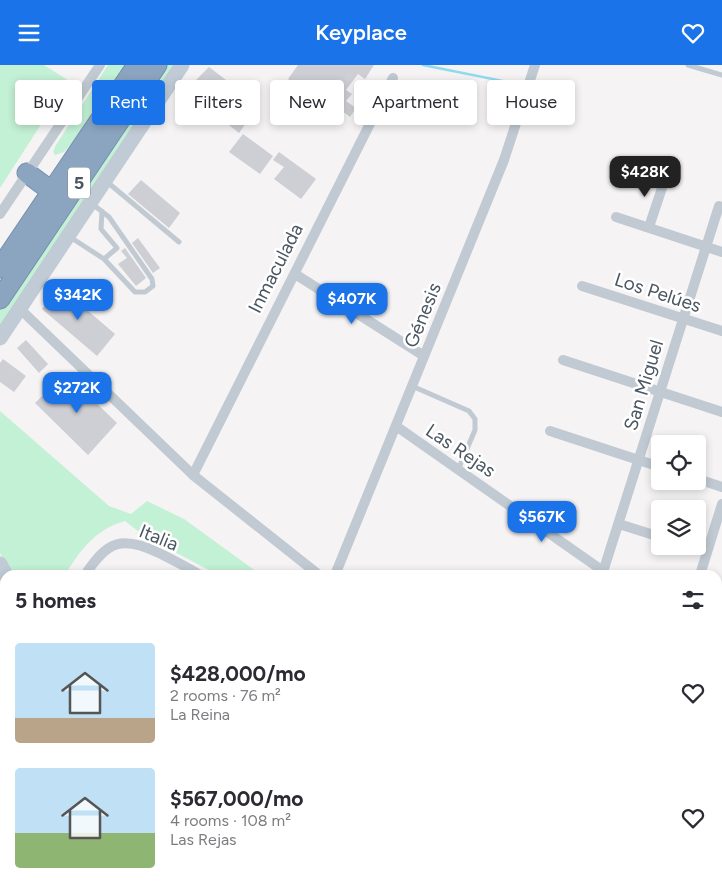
<!DOCTYPE html>
<meta charset="utf-8">
<style>
:root{--surface:#fff;--page:#f7f7f7;--text:#2b2b33;--muted:#7c7c81;--accent:#1a73e8}
body{margin:0;font-family:Figtree,sans-serif;background:var(--page);color:var(--text);height:100vh;display:flex;flex-direction:column;font-size:19px;white-space:nowrap}
*{box-sizing:border-box;margin:0}
p{font-size:16px;color:var(--muted)}
.icon{flex:none;width:28px;height:28px;fill:none;stroke:currentColor;stroke-width:2;stroke-linecap:round;stroke-linejoin:round}
.map{position:relative;flex:1;overflow:hidden}
.panel{position:absolute;left:0px;top:505px;width:722px;height:321px;display:flex;flex-direction:column;background:var(--surface);border-radius:15px 15px 0 0;box-shadow:0 2px 8px #0003}
.panel>*{flex:none}
.hud{position:absolute;left:15px;top:15px;width:692px;height:45px;display:flex;gap:10px}
.buttons{position:absolute;left:651px;top:370px;display:grid;gap:10px}
.buttons a{display:grid;place-items:center;width:55px;height:55px;border-radius:5px;background:var(--surface);box-shadow:0 2px 8px #0003;font-size:25px}
.price{position:absolute;translate:-50% -42px;padding:0 11px;border-radius:10px;background:var(--accent);color:#fff;font-size:16px;line-height:32px;filter:drop-shadow(0 1px 2px #0008)}
.price::after{content:'';position:absolute;left:50%;top:30px;width:15px;height:11px;margin-left:-8px;background:inherit;clip-path:polygon(0 0,100% 0,50% 100%)}
.price.current{background:#222;color:#fff}
ul{padding:0;list-style:none}
li{display:flex;align-items:center;gap:15px;height:125px;padding:0 15px}
li span{display:grid;place-items:center;flex:none;width:140px;height:100px;border-radius:5px;color:#555}
li>.icon{margin-inline-start:auto}
span .icon{width:60px;height:60px;fill:#fffc;stroke-width:1}
li b{font-size:21px}
h2{display:flex;justify-content:space-between;align-items:center;height:60px;padding:0 15px;font-size:21px}
.pill{padding:0 18px;border-radius:5px;background:var(--surface);box-shadow:0 2px 8px #0003;font-size:18px;line-height:45px}
.pill.current{background:var(--accent);color:#fff}
header{display:flex;justify-content:space-between;align-items:center;height:65px;padding:0 15px;background:var(--accent);color:#fff;font-size:22px;font-weight:600}
.map>svg:first-child{display:block}
.green{fill:#c3f1d5}
.lines{fill:none;stroke-linecap:round;stroke-linejoin:round}
.stream{stroke:#90daee;stroke-width:2.5}
.building{fill:#cdcfd5}
.highway-casing{stroke:#7690ad;stroke-width:21}
.lane{stroke:#c1cad2;stroke-width:5}
.street{stroke:#c1cad2;stroke-width:10}
.secondary{stroke:#c1cbd6;stroke-width:15}
.highway{stroke:#8ba5c1;stroke-width:19}
.labels{text-anchor:middle;stroke-width:5;stroke-linejoin:round;paint-order:stroke}
.shield{fill:#fff;stroke:#808990;stroke-width:1}
.shield-label{font-size:18px;font-weight:bold;fill:#4a5661}
.street-label{font-size:19px;fill:#4a5661;stroke:#fff}
</style>
<header><svg class="icon" aria-label="menu" viewBox="0 0 24 24"><path d="M4 6h16M4 12h16M4 18h16"/></svg>Keyplace<svg class="icon" aria-label="heart" viewBox="0 0 24 24"><path d="M12 20l-8-8c-3-5 5-10 8-4 3-6 11-1 8 4z"/></svg></header>
<div class="map">
<svg width="722" height="826" viewBox="0 0 722 826">
<rect width="100%" height="100%" fill="#f5f3f3"/>
<path class="green" d="M0,0H44L69,16L0,123Z
M108,0H125L74,76L64,87L55,90L53,87L56,80Z
M165,0H177L0,263V243Z
M0,346L109,441L131,449L147,436L184,454L261,510H218L143,470L125,456C96,464 80,485 65,510H10L0,488Z
M718,811L722,816V826H703L700,821H718Z
M599,821H643L637,826H600Z"/>
<g class="lines">
<path class="stream" d="M423,0L513,18"/>
</g>
<path class="building" d="M298,0H374L365,14L358,9L346,25L352,29L346,36L356,43L350,52L302,16L298,22L288,14Z
M209,2L259,40L239,68L185,26Z
M243,69L273,91L260,109L229,87Z
M279,87L316,114L301,134L274,114L284,102L273,95Z
M141,115L180,148L169,163L128,129Z
M138,173L160,203L153,208L132,178Z
M125,183L146,213L136,221L118,199L127,193L121,186Z
M60,222L115,269L97,291L42,244Z
M26,275L48,299L39,308L17,283Z
M3,294L26,311L14,327L0,317V298Z
M64,307L117,358L88,390L35,338L47,326L59,334L61,332L51,321Z"/>
<g class="lines">
<defs>
<path id="highway" d="M27,108L50,125
M0,203L137,0
M0,234L157,0"/>
</defs>
<use href="#highway" class="highway-casing"/>
<path class="lane" d="M688,0L722,10
M106,116L179,177
M102,146L101,164L117,183L104,194
M70,172L104,194L135,227H145L153,221L152,214L109,152L91,138
M412,321L469,346L475,354V365L458,405
M0,717L5,720
M0,807L5,810
M22,821L29,826"/>
<path class="street" d="M0,149L100,0
M616,152L722,187
M649,162L666,111
M295,209L424,291
M582,221L722,266
M19,243L193,410L319,510
M563,295L722,347
M396,361L603,506
M550,366L660,402
M193,410L393,13
M698,414L722,422
M619,459L660,472
M690,481L707,487
M85,510C107,476 122,470 159,488C173,495 187,502 200,510
M335,510L504,95L535,0
M602,510L719,141
M700,510L722,439
M718,565L722,566
M0,638L5,630
M0,698L5,701
M191,821L199,826
M696,821L699,826
M557,826L559,821
M648,826L656,821"/>
<path class="secondary" d="M0,273L182,0
M0,499L6,510
M0,536L5,546
M718,659L722,653
M718,778L722,781
M502,821V826
M271,826L274,821"/>
<use href="#highway" class="highway"/>
</g>
<g class="labels">
<rect class="shield" x="68" y="102.5" width="22" height="31" rx="4"/>
<g class="shield-label">
<text x="79" y="124">5</text>
</g>
<g class="street-label">
<text transform="translate(275 203) rotate(-63)" y="7">Inmaculada</text>
<text transform="translate(658 227) rotate(18)" y="7">Los Pelúes</text>
<text transform="translate(422 250) rotate(-68)" y="7">Génesis</text>
<text transform="translate(643 320) rotate(-73)" y="7">San Miguel</text>
<text transform="translate(461 385) rotate(34)" y="7">Las Rejas</text>
<text transform="translate(159 472) rotate(22)" y="7">Italia</text>
</g>
</g>
</svg>
<div class="buttons">
<a><svg class="icon" aria-label="locate" viewBox="0 0 24 24"><circle cx="12" cy="12" r="6"/><path d="M12 2v4M12 18v4M2 12h4M18 12h4"/></svg></a>
<a><svg class="icon" aria-label="layers" viewBox="0 0 24 24"><path d="M12 4l9 5-9 5-9-5zM3 14l9 5 9-5"/></svg></a>
</div>
<b class="price current" style="left:645px;top:133px">$428K</b>
<b class="price" style="left:78px;top:256px">$342K</b>
<b class="price" style="left:352px;top:260px">$407K</b>
<b class="price" style="left:77px;top:349px">$272K</b>
<b class="price" style="left:542px;top:478px">$567K</b>
<div class="hud">
<a class="pill">Buy</a>
<a class="pill current">Rent</a>
<a class="pill">Filters</a>
<a class="pill">New</a>
<a class="pill">Apartment</a>
<a class="pill">House</a>
</div>
<section class="panel">
<h2>5 homes<svg class="icon" aria-label="filters" viewBox="0 0 24 24"><path d="M4 7h16M4 17h16"/><circle cx="9" cy="7" r="2"/><circle cx="15" cy="17" r="2"/></svg></h2>
<ul>
<li><span style="background:linear-gradient(#bfe0f5 75%,#b9a48a 0)"><svg class="icon" aria-label="home" viewBox="0 0 24 24"><path d="M3 11l9-7 9 7M6 9v11h12V9"/></svg></span><div><b>$428,000/mo</b><p>2 rooms · 76 m²</p><p>La Reina</p></div><svg class="icon" aria-label="heart" viewBox="0 0 24 24"><path d="M12 20l-8-8c-3-5 5-10 8-4 3-6 11-1 8 4z"/></svg></li>
<li><span style="background:linear-gradient(#bfe0f5 65%,#8fb573 0)"><svg class="icon" aria-label="home" viewBox="0 0 24 24"><path d="M3 11l9-7 9 7M6 9v11h12V9"/></svg></span><div><b>$567,000/mo</b><p>4 rooms · 108 m²</p><p>Las Rejas</p></div><svg class="icon" aria-label="heart" viewBox="0 0 24 24"><path d="M12 20l-8-8c-3-5 5-10 8-4 3-6 11-1 8 4z"/></svg></li>
</ul>
</section>
</div>
